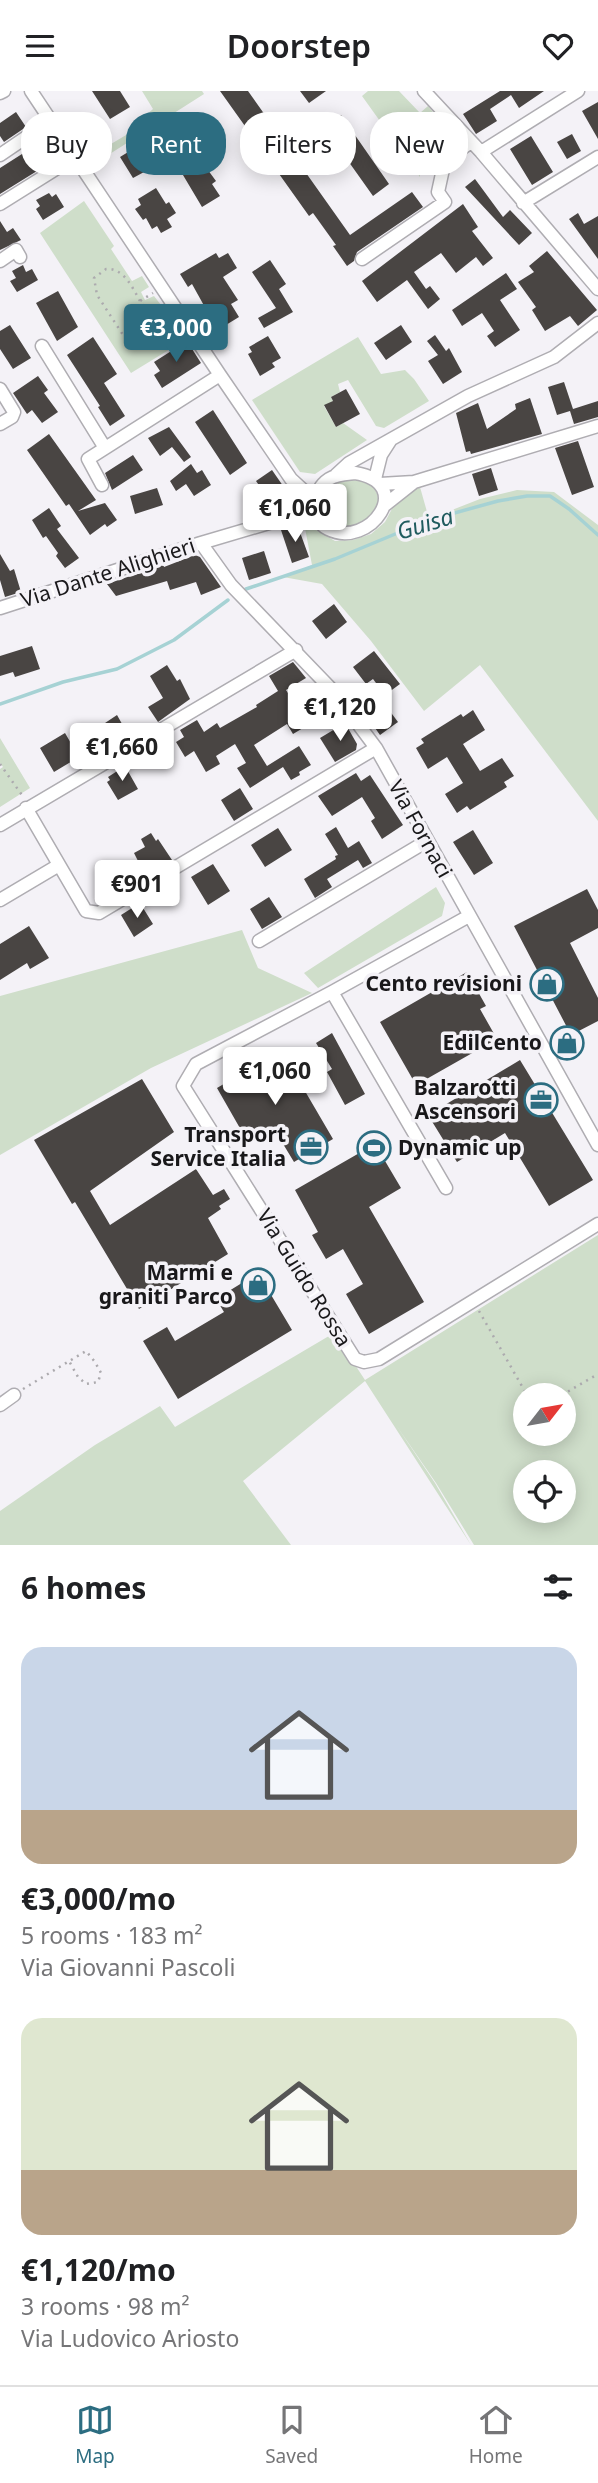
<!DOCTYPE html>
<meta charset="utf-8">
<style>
:root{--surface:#fff;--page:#f2f2f2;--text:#202124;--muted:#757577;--line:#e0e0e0;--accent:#2c6d81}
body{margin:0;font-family:"Noto Sans",sans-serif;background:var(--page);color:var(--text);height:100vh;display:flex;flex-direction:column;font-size:26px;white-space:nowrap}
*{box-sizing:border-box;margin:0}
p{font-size:23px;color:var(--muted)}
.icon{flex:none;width:38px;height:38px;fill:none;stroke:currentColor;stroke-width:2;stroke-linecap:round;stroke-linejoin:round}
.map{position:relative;height:1454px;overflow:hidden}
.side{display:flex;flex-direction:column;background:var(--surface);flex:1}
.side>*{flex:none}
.hud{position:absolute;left:21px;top:21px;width:556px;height:63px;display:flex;gap:14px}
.needle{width:46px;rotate:59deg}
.fabs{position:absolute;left:513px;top:1292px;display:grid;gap:14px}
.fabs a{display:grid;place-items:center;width:63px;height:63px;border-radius:50%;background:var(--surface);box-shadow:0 4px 18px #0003;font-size:35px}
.price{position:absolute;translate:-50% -60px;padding:0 16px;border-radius:7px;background:#fff;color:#222;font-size:23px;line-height:46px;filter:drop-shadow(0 2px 4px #0008)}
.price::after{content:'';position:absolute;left:50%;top:42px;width:21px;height:16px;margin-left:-10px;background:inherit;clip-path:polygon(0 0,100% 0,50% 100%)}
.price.current{background:var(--accent);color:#fff}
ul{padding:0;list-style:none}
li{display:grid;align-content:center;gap:14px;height:371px;padding:0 21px}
li span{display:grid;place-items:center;height:217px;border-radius:21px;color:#555}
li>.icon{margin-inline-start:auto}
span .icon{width:126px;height:126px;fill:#fffc;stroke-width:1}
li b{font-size:30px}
h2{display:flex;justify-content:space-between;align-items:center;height:84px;padding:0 21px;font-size:30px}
.chip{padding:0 24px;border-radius:28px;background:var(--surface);box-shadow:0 4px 18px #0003;font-size:24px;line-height:63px}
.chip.current{background:var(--accent);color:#fff}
header{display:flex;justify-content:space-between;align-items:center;height:91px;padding:0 21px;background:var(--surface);font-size:32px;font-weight:600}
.tabs{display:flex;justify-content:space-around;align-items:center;height:98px;border-top:2px solid var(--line);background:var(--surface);font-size:19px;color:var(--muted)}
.tabs a{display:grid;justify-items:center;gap:4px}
.tabs .current{color:var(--accent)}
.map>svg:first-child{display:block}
.green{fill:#cfdeca;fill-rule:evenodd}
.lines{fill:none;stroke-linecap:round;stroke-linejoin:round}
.stream{stroke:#a6d2d4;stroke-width:3.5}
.building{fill:#494543}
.minor-casing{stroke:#afadb2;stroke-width:15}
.path{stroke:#acaaae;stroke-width:2.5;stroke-dasharray:2 5;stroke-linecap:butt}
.minor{stroke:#fff;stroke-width:12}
.labels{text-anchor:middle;stroke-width:7;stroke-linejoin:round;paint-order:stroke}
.street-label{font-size:21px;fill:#19181a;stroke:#f4f2f7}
.poi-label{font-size:21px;font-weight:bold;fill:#19181a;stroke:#f4f2f7;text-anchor:end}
.water-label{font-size:23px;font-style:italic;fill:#1f5b5e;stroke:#f4f2f7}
</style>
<header><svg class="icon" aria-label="menu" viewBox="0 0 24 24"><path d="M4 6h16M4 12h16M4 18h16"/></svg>Doorstep<svg class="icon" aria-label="heart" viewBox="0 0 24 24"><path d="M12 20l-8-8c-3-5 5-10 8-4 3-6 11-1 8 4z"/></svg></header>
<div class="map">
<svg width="598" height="1454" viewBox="0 0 598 1454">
<rect width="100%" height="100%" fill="#f4f2f7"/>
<path class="green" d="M142,0H202L204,3L94,73L89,66L143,34L145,25L153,18Z
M368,0H399L420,22L428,15L452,44L419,70L420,86L362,5Z
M84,110L114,155L111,158L132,190L142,185L149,196L141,201L145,209L154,205L161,214L152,221L171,249L181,244L185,249L131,282L40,142Z
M358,246L381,283L405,279L414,288L429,310L384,337L376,335L348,289L338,293L340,301L331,306L333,310L324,315L336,336L343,332L367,349L315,383L300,381L252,309Z
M346,389C394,387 382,432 349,436C343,437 334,433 327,431C313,410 325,396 346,389Z
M420,396L429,428L480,408L517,399L554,401L598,434V730L480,574L424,620L371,550L322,493L283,486L312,474L304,432L335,450L353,449L371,443L385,431L395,412L405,403Z
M0,647L30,697L0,716V678L3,676L0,672Z
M436,796L445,812L442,825L318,897L304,882Z
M242,839L258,877L312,902L151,977L0,1064V905Z
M598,1144V1454H474L436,1392L396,1334L435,1392L471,1454L365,1290L243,1390L291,1454H0V1420L95,1354L160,1315L175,1336L334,1242L365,1289ZM525,1304H564V1342H525ZM525,1381H564V1419H525Z"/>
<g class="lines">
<path class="stream" d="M246,498L335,468L429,429L498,410L527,405H550L569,418L598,444
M0,613L63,591L117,578L174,549L228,509"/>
</g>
<path class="building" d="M92,0H120L130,16L110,28Z
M220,0H248L350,144L412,101L423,116L357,161L354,170L347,175L333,155L336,154L313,122L309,125Z
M300,0H326L309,12Z
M500,0H544L519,17L511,4L490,18L497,30L476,43L463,23Z
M598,11V48L582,20Z
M16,21L26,36L4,51L0,45V32Z
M341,24L389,93L373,105L324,36Z
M572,43L581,60L567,68L557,51Z
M156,44L166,60L153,68L157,74L133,87L120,66Z
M531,45L553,81L532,94L510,58Z
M33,56L45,75L0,103V77Z
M202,71L216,90L212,93L220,105L202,116L180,79L192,72L195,76Z
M475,88L503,126L510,119L532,142L519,154L465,96Z
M156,97L166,113L169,111L176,122L167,128L172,136L161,142L157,135L152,138L146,127L143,129L135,118L141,114L138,108Z
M49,102L52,106L56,103L64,116L43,129L36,118L40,115L36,109Z
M463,113L478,136L472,140L493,167L483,175L476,166L456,182L441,162L414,181L426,198L430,195L440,208L428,218L407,189L377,211L362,190Z
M578,122L584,133L598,125V168L569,128Z
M0,130L7,141L13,137L21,149L0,159Z
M547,160L597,219L578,235L570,225L545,240L532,219L536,216L518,191L534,181L529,175Z
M216,162L219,167L228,162L237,177L223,186L238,209L231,213L239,226L221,237L215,227L212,229L192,193L188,196L180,183Z
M270,169L286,193L279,198L293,221L264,237L258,227L276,217L252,181Z
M23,174L26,181L32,178L38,189L17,201L10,190L16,187L12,180Z
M506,182L517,198L500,209L520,239L495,256L487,245L494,240L482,222L462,235L452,219Z
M58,200L78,236L57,250L36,212Z
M10,234L31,267L13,278L0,258V240Z
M401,234L412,251L386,269L374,252Z
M435,244L446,260L449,257L462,281L443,293L428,270L438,264L427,250Z
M268,245L281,267L272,272L275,276L260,285L248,263L252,261L249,256Z
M93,246L117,283L104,292L125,325L110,335L98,316L100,315L67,264Z
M187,250L201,272L162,297L154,284L160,280L154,271Z
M38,285L48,299L44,302L58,321L42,332L32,319L27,323L13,302Z
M564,291L573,318L598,310V326L574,333L570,320L557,324L548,296Z
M346,298L360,323L336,336L324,314L333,310L331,306Z
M530,307L542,343L471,363L470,360L466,361L456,322L478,312L487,338L516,318L515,313Z
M213,319L247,372L230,384L195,331Z
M169,336L191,366L184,371L172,356L160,365L148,347Z
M49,343L96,409L78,420L105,412L117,429L107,436L105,433L90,444L69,413L66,415L27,359Z
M578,350L594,396L572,404L555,357Z
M133,364L143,379L112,399L105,382Z
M191,373L197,382L202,379L211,394L194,405L186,393L176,400L170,390Z
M491,377L498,399L479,405L472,383Z
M272,379L290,405L274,416L256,390Z
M157,397L163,414L135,423L130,405Z
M49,417L61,435L57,438L79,467L65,477L56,465L58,462L46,445L43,447L32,429Z
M297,433L309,466L292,472L281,439Z
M264,460L271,482L249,489L242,467Z
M0,463L10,480L14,478L21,501L5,506L0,489Z
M195,464L200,466L221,496L201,504L196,491L170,499L167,490L116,505L107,493L151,478L153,481L152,477L163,473L164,476Z
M334,513L347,531L326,548L312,530Z
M32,555L40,578L15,586L13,581L0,585V565Z
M374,560L400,593L385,604L373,588L366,593L353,576Z
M293,571L306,587L286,599L308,634L293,643L287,633L254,654L267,675L299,655L311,674L299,681L300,684L291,689L283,676L250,697L237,677L246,672L235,653L216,665L220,673L206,681L194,660L185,666L176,651L184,646L180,639L197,629L204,641L217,632L220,637L257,616L256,614L278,600L269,585Z
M167,574L177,590L180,588L190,608L158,631L148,616L163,607L150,585Z
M386,615L398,631L380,644L368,627Z
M473,619L485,639L463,653L480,680L502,667L514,685L504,691L507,696L470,719L467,715L457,722L445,703L463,692L447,666L428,678L416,657L424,652L421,648L461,623L463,626Z
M117,624L130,647L108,660L96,638Z
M345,632L357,653L356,659L335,671L320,647Z
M65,642L79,666L54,681L40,657Z
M125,675L138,698L118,709L107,691L110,689L108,686Z
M356,682L361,690L370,684L403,734L382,748L371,730L375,727L362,706L332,725L318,705Z
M240,697L253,718L234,730L221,709Z
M336,736L348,757L359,750L372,772L363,777L358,769L327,788L332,796L315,807L304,788L336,768L335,765L338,764L325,743Z
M278,737L292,759L265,776L251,754Z
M473,739L493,772L474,784L453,751Z
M151,742L156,750L158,748L172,769L145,784L134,762L145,756L141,748Z
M213,773L230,800L208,814L191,786Z
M587,798L598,819V837L570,852L598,907V930L571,944L514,835Z
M269,806L282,826L262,838L250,818Z
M140,812L153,833L134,846L121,824Z
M29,835L49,867L30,878L27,872L0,889V853Z
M467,881L486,915L480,918L497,948L416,994L380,931Z
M332,942L365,1003L345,1014L327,981L332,978L316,952Z
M281,959L333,1048L294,1071L274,1038L249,1053L217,997Z
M520,969L593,1089L549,1115L505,1042L457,1071L428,1024Z
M142,988L174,1041L90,1100L110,1134L196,1078L213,1104L224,1098L230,1108L219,1115L221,1118L208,1127L228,1163L139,1218L75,1111L72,1113L34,1049Z
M375,1053L401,1097L369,1116L424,1211L369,1243L346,1203L363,1193L343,1158L326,1168L312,1144L318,1141L295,1099Z
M258,1182L292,1239L178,1308L143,1250L167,1236L175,1250L224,1221L216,1208Z"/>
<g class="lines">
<defs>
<path id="minor" d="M31,0L220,284L291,388L303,399L316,407
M424,0L481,61L598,198
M0,2L4,0
M481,61L578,0
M0,64L50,30
M523,112L598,66
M0,113L75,66
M362,168L445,111L438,101L445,69L471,51
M0,170L16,159L20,166
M42,255L105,357
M0,298L14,321L12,326L0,333
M355,382C417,392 370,459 328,438C308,428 312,399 329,388C337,383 346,383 355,382Z
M336,384L349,372L468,305L554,266L598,232
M375,388L381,364L390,350
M380,393L414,391L598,335
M102,394L88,368L220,284
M385,414L414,391
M201,452L231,494L335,602L376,657L598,1054
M0,517L201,452L296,424L315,415
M26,717L86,820L99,822L376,657
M0,734L296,559
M0,809L59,774
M469,825L332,901L196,973L183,995L355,1268L364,1271L379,1268L598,1133
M259,850L427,750
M332,901L446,1097
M0,1314L14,1304"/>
</defs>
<use href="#minor" class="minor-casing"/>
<path class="path" d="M140,210C132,196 124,177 106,178L94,187L97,204L127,250C139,259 161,253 156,233C154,225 145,217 140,210L153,202
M0,673L24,707
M479,1220L527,1304
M23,1298L86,1260L95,1271L101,1282L98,1291L86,1293L78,1286L69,1270
M562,1304L598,1283"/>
<use href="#minor" class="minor"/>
</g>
<defs>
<symbol id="shop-ring" viewBox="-11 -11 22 22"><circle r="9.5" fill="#f4f2f7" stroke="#2c6d81" stroke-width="1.5"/><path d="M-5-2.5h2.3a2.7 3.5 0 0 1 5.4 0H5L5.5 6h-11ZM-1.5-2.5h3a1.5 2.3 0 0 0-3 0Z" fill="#2c6d81"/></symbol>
<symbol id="office-ring" viewBox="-11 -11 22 22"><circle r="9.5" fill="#f4f2f7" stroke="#2c6d81" stroke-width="1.5"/><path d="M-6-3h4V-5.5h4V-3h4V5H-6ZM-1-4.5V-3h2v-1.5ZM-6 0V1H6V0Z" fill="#2c6d81"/></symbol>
<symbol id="stadium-ring" viewBox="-11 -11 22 22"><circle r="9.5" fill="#f4f2f7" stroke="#2c6d81" stroke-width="1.5"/><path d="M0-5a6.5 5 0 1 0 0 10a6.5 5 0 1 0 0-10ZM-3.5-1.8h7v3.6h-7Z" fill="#2c6d81"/></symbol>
</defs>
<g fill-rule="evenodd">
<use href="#shop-ring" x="528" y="874" width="38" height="38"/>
<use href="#shop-ring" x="548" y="933" width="38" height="38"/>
<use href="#office-ring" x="522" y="990" width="38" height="38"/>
<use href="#office-ring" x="292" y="1037" width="38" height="38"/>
<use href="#stadium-ring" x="355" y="1038" width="38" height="38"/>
<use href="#shop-ring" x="239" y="1175" width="38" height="38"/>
</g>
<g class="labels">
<g class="street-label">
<text transform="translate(108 482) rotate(-18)" y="7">Via Dante Alighieri</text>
<text transform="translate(420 738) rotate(61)" y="7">Via Fornaci</text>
<text transform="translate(304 1187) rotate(58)" y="7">Via Guido Rossa</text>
</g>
<g class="poi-label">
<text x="522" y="900">Cento revisioni</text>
<text x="542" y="959">EdilCento</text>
<text x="516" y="1004">Balzarotti<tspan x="516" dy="24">Ascensori</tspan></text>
<text x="286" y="1051">Transport<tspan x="286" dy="24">Service Italia</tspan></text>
<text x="398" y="1064" text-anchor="start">Dynamic up</text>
<text x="233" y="1189">Marmi e<tspan x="233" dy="24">graniti Parco</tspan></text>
</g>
<g class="water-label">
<text transform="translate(425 433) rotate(-17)" y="8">Guisa</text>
</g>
</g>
</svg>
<div class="fabs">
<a><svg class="needle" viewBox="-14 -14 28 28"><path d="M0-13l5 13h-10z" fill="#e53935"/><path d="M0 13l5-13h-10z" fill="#757577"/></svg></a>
<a><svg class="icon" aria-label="locate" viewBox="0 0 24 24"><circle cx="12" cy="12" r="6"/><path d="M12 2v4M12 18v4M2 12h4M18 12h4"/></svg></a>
</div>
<b class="price current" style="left:176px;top:273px">€3,000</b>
<b class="price" style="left:295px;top:453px">€1,060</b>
<b class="price" style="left:340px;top:652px">€1,120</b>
<b class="price" style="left:122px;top:692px">€1,660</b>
<b class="price" style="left:137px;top:829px">€901</b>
<b class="price" style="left:275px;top:1016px">€1,060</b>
<div class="hud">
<a class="chip">Buy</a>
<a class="chip current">Rent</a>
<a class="chip">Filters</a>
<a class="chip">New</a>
</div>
</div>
<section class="side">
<h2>6 homes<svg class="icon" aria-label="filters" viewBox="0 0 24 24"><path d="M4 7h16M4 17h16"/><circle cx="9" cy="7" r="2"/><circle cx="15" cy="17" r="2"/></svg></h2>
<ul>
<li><span style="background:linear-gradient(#c9d6e8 75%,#b9a48a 0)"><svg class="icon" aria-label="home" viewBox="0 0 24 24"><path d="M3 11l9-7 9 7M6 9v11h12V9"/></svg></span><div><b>€3,000/mo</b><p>5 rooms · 183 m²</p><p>Via Giovanni Pascoli</p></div></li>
<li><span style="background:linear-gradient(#dfe7d0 70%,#b9a48a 0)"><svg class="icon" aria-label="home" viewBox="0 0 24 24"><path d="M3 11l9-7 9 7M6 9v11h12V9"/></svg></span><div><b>€1,120/mo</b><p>3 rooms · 98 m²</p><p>Via Ludovico Ariosto</p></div></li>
</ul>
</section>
<nav class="tabs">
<a class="current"><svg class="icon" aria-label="map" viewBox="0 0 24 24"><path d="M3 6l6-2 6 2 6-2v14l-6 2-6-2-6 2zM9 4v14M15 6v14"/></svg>Map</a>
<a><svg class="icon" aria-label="saved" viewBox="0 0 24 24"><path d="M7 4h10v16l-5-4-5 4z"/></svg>Saved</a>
<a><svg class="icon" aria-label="home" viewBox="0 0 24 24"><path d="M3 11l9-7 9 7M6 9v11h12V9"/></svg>Home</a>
</nav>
